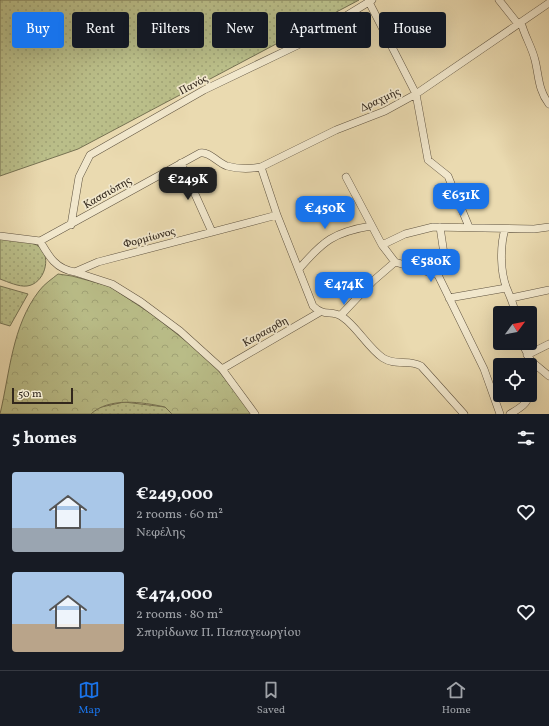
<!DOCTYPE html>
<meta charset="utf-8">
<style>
:root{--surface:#171b24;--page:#242831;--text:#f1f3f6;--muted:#9ea1a6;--line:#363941;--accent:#1a73e8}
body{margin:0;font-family:Vollkorn,serif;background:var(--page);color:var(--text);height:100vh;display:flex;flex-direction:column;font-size:15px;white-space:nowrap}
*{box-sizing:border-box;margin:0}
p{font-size:13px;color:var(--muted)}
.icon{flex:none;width:22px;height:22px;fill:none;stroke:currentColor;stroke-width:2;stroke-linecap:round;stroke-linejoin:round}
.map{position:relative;height:414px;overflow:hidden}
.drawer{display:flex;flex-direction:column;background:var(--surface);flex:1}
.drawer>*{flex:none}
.hud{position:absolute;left:12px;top:12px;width:525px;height:36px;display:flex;gap:8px}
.needle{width:26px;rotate:58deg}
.buttons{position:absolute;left:493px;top:306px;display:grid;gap:8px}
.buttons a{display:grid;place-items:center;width:44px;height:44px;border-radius:4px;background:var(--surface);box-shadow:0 4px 16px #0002;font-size:20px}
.scale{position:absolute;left:12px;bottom:10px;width:61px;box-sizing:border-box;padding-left:4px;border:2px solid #32271c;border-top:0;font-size:11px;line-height:14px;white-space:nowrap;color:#32271c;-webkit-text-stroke:3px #f1e7cc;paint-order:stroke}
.price{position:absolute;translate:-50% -34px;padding:0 9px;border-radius:8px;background:var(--accent);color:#fff;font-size:13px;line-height:26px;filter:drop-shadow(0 1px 2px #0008)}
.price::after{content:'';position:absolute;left:50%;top:24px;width:12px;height:9px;margin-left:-6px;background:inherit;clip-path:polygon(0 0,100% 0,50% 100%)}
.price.current{background:#222;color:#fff}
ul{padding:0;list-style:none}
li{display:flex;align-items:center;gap:12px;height:100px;padding:0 12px}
li span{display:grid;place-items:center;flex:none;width:112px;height:80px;border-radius:4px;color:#555}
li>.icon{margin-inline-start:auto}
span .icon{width:48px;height:48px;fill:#fffc;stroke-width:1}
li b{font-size:17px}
h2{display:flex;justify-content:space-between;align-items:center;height:48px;padding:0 12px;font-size:17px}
.pill{padding:0 14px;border-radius:4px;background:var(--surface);box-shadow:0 4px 16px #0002;font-size:14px;line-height:36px}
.pill.current{background:var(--accent);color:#fff}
.tabs{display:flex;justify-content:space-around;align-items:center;height:56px;border-top:1px solid var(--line);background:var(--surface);font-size:11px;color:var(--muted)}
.tabs a{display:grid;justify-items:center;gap:2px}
.tabs .current{color:var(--accent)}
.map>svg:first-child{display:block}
.grass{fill:url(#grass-dots);stroke:#767252}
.forest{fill:url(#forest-crowns);stroke:#767252}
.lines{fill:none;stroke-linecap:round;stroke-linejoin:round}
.street-casing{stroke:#605441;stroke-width:8}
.street{stroke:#f1e7cc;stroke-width:7}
.labels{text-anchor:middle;stroke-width:3.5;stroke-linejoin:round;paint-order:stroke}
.street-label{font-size:11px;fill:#32271c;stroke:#f1e7cc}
</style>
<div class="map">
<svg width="549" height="414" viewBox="0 0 549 414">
<defs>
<pattern id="grass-dots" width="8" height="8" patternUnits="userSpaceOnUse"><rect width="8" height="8" fill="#babe89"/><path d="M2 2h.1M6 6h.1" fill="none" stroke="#a0a376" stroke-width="1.8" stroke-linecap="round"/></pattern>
<pattern id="forest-crowns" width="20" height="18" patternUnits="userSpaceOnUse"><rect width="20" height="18" fill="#babe89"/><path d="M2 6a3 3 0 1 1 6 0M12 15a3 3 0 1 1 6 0" fill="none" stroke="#a0a376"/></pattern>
</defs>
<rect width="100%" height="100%" fill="#eadab0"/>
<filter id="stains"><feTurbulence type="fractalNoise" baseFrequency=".005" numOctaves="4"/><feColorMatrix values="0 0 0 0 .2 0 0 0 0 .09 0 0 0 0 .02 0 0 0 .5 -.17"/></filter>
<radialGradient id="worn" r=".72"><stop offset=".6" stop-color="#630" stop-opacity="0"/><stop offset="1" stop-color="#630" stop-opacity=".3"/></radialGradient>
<path class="grass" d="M0,0H359L78,149L0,176Z
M0,238C9,240 33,241 40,247C52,258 44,284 27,286C19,287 8,282 0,279Z
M0,286L28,294L10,326L0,323Z
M124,402L165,407L172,414H91L97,408Z"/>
<path class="forest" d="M58,274L72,276L109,286L153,315L211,361L252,414H172L165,407C142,402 109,397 91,414H0C10,372 12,326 39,291C44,284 52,279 58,274Z"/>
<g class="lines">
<defs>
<path id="street" d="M499,0L518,24
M369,2L416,94L428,160L448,176L469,227
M521,22C524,35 532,47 535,60C539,76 538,90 549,104
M181,163L212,232
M261,167L277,215L313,306C324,317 331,310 341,316C355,324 368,348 383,358C395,366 410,359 421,366L464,414
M346,177L382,245L395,262L438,275L484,369L500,414
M71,225L79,177L90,155L204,90L300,44L372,0
M505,229C500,246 500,272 507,289C510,297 514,304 515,313
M0,236L40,241
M40,241L200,153C209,151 218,163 227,166C238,169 250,169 261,167L336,130L385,111L416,94L549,3
M40,241C49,257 56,269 75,272L98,262L277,215
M382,245L405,234L433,227L534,229L549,227
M299,269C323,241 334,232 371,226
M75,272L112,284L141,302L180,331L222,369L255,414
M438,275L439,265L444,254L440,227
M449,298L506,288
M511,298L549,290
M341,315L373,281L395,262
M522,343L531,361L549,376
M527,355L549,344
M222,369L320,312
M530,384V392
M510,414C518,409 527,405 529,395"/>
</defs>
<use href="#street" class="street-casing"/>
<use href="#street" class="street"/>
</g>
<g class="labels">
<g class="street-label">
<text transform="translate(193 84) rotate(-28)" y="4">Πανός</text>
<text transform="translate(380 99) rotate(-25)" y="4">Δραχμής</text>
<text transform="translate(107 192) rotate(-30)" y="4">Κασσιόπης</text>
<text transform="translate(149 237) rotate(-15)" y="4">Φορμίωνος</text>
<text transform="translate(265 331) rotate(-29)" y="4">Καρααρθη</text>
</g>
</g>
<rect width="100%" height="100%" filter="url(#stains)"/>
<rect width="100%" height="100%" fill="url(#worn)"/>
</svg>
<div class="buttons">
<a><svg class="needle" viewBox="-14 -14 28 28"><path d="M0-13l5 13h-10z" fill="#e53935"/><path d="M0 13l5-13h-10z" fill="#9ea1a6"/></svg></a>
<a><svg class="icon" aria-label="locate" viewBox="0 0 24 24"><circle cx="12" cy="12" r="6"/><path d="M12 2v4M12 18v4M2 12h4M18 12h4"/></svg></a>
</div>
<div class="scale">50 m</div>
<b class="price current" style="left:188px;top:201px">€249K</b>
<b class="price" style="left:461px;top:217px">€631K</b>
<b class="price" style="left:325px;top:230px">€450K</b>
<b class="price" style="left:431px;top:283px">€580K</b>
<b class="price" style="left:344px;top:306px">€474K</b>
<div class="hud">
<a class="pill current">Buy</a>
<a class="pill">Rent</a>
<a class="pill">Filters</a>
<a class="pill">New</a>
<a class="pill">Apartment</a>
<a class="pill">House</a>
</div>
</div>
<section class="drawer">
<h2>5 homes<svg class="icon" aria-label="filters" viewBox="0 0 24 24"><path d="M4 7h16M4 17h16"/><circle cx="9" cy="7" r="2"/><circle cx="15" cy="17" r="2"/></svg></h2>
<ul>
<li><span style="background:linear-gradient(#a9c7e8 70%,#9aa5b1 0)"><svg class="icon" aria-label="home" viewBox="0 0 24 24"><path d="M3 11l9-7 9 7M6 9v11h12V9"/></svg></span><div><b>€249,000</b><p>2 rooms · 60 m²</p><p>Νεφέλης</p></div><svg class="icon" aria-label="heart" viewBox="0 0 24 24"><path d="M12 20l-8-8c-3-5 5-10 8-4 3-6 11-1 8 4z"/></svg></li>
<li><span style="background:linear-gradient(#a9c7e8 65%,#b9a48a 0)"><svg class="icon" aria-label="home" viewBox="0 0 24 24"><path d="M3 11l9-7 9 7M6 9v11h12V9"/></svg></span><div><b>€474,000</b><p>2 rooms · 80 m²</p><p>Σπυρίδωνα Π. Παπαγεωργίου</p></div><svg class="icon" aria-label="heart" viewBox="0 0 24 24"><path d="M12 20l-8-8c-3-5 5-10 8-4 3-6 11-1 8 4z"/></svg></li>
</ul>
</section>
<nav class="tabs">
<a class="current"><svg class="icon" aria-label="map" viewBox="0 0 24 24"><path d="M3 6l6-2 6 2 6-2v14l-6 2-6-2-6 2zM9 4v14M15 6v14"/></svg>Map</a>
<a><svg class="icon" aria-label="saved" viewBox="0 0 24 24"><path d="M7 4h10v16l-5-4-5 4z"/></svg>Saved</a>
<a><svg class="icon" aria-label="home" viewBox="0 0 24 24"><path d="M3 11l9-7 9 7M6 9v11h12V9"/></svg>Home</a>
</nav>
